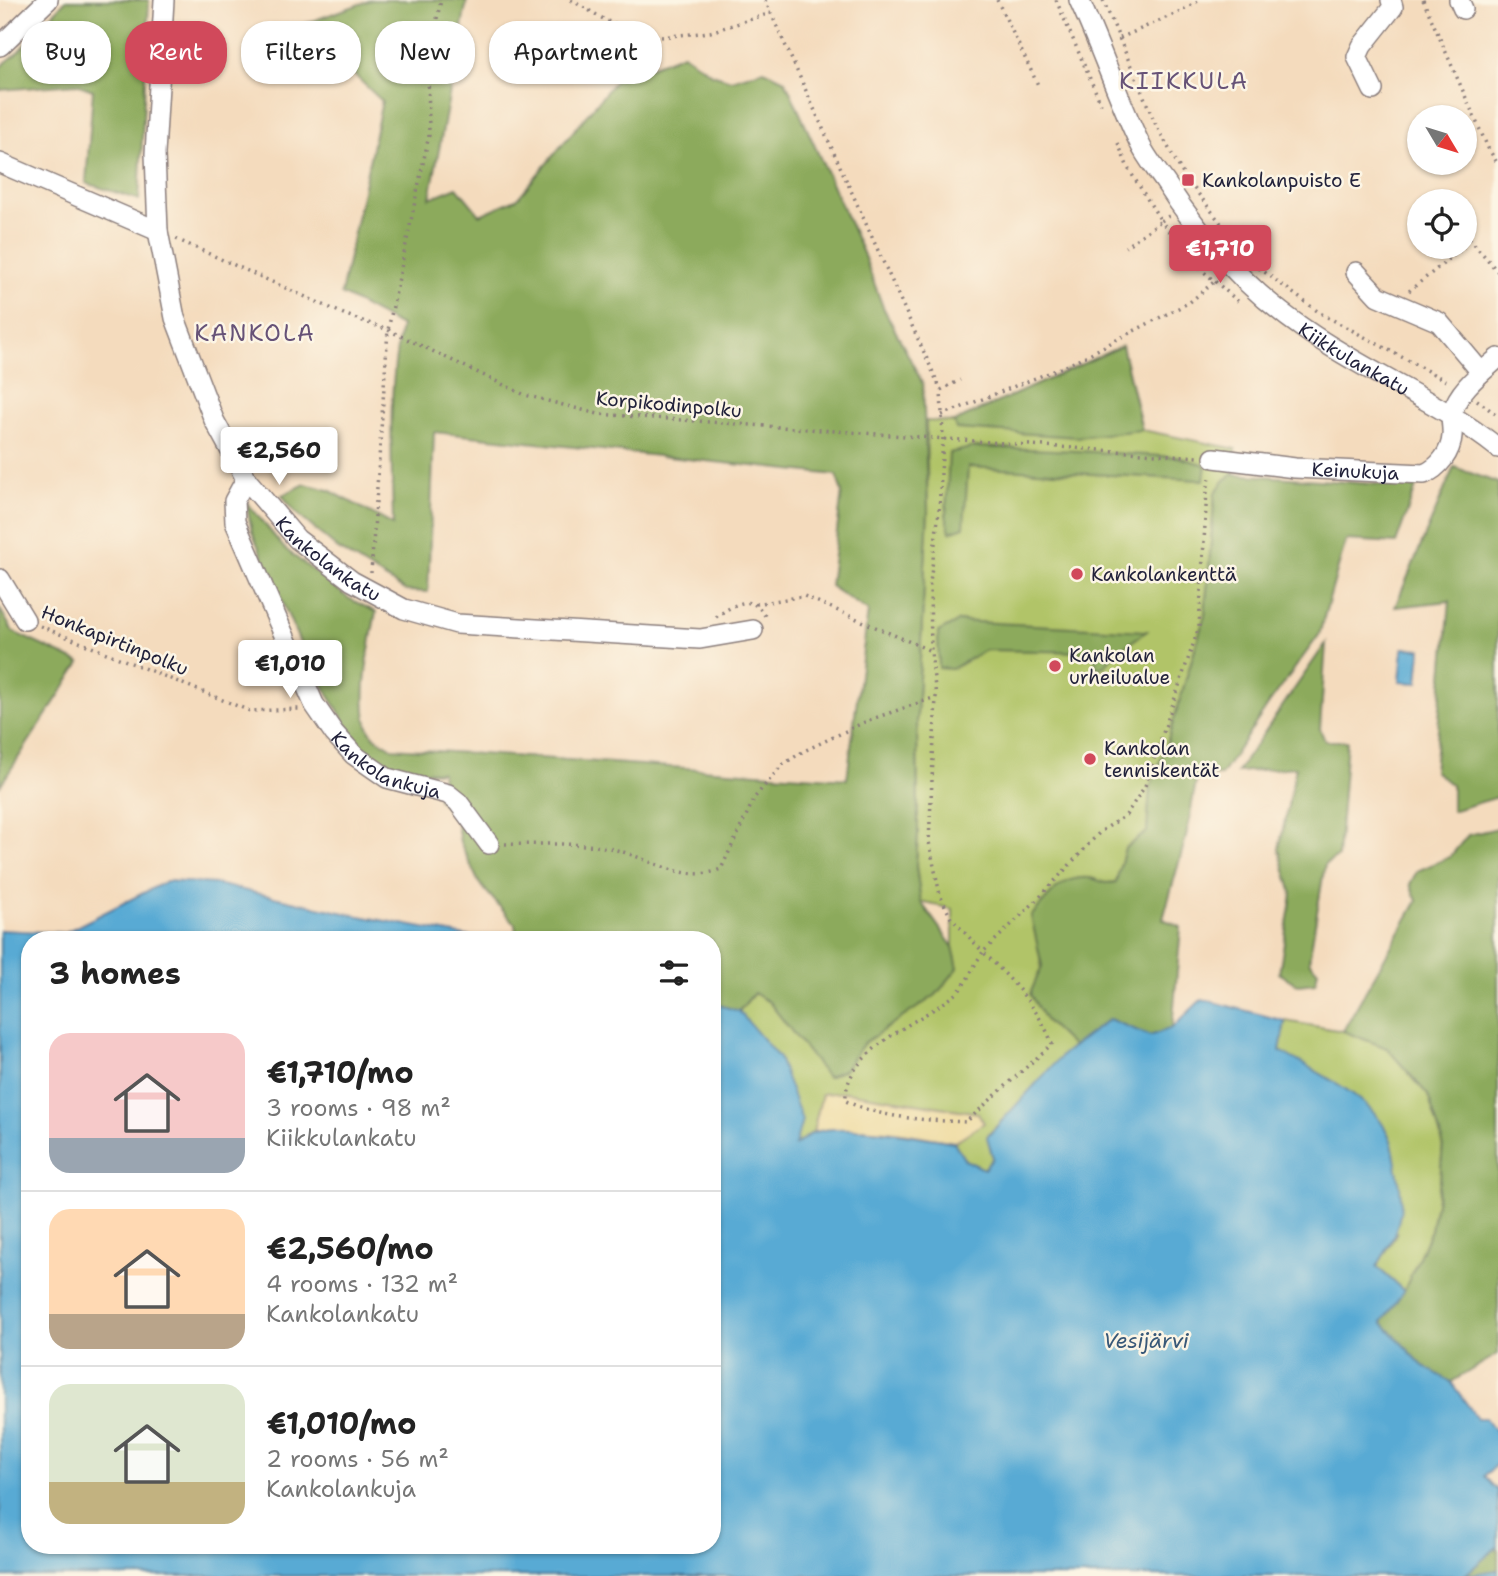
<!DOCTYPE html>
<meta charset="utf-8">
<style>
:root{--surface:#fff;--page:#f6f6f6;--text:#222;--muted:#767676;--line:#e0e0e0;--accent:#d1495b}
body{margin:0;font-family:"Shantell Sans",sans-serif;background:var(--page);color:var(--text);height:100vh;display:flex;flex-direction:column;font-size:26px;white-space:nowrap}
*{box-sizing:border-box;margin:0}
p{font-size:23px;color:var(--muted)}
.icon{flex:none;width:38px;height:38px;fill:none;stroke:currentColor;stroke-width:2;stroke-linecap:round;stroke-linejoin:round}
.map{position:relative;flex:1;overflow:hidden}
.panel{position:absolute;left:21px;top:931px;width:700px;height:623px;display:flex;flex-direction:column;background:var(--surface);border-radius:28px;box-shadow:0 2px 5px #0004}
.panel>*{flex:none}
.top-card{position:absolute;left:21px;top:21px;width:700px;height:63px;display:flex;gap:14px}
.needle{width:46px;rotate:128deg}
.controls{position:absolute;left:1407px;top:105px;display:grid;gap:14px}
.controls a{display:grid;place-items:center;width:70px;height:70px;border-radius:50%;background:var(--surface);box-shadow:0 2px 5px #0004;font-size:35px}
.price{position:absolute;translate:-50% -60px;padding:0 16px;border-radius:7px;background:#fff;color:#222;font-size:23px;line-height:46px;filter:drop-shadow(0 2px 4px #0008)}
.price::after{content:'';position:absolute;left:50%;top:42px;width:21px;height:16px;margin-left:-10px;background:inherit;clip-path:polygon(0 0,100% 0,50% 100%)}
.price.current{background:var(--accent);color:#fff}
ul{padding:0;list-style:none}
li{display:flex;align-items:center;gap:21px;height:175px;padding:0 28px}
li+li{border-top:2px solid var(--line)}
li span{display:grid;place-items:center;flex:none;width:196px;height:140px;border-radius:21px;color:#555}
li>.icon{margin-inline-start:auto}
span .icon{width:84px;height:84px;fill:#fffc;stroke-width:1}
li b{font-size:30px}
h2{display:flex;justify-content:space-between;align-items:center;height:84px;padding:0 28px;font-size:30px}
.pill{padding:0 24px;border-radius:28px;background:var(--surface);box-shadow:0 2px 5px #0004;font-size:24px;line-height:63px}
.pill.current{background:var(--accent);color:#fff}
.map>svg:first-child{display:block}
.green{fill:#b1c468;stroke:#6a7352;stroke-width:2}
.forest{fill:#8caa5c;stroke:#57664c;stroke-width:2}
.sand{fill:#eeda9e;stroke:#887e6c;stroke-width:2}
.water{fill:#59aad4;stroke:#3e6688;stroke-width:2}
.lines{fill:none;stroke-linecap:round;stroke-linejoin:round}
.minor-casing{stroke:#8b7e7c;stroke-width:22}
.path{stroke:#8b7e7c;stroke-width:3.5;stroke-dasharray:2 5;stroke-linecap:butt}
.minor{stroke:#fff;stroke-width:19}
.poi-dot{fill:#d1495b;stroke:#fcf5e5;stroke-width:2.5}
.labels{text-anchor:middle;stroke-width:5;stroke-linejoin:round;paint-order:stroke}
.poi-label{font-size:19px;fill:#22223b;stroke:#fcf5e5;text-anchor:start}
.street-label{font-size:19px;fill:#22223b;stroke:#fcf5e5}
.water-label{font-size:21px;font-style:italic;fill:#385878;stroke:#fcf5e5}
.quarter-label{font-size:23px;letter-spacing:2px;fill:#665277;stroke:#fcf5e5}
</style>
<div class="map">
<svg width="1498" height="1576" viewBox="0 0 1498 1576">
<rect width="100%" height="100%" fill="#fcf5e5"/>
<filter id="ink" filterUnits="userSpaceOnUse"><feTurbulence type="fractalNoise" baseFrequency=".0143" numOctaves="2"/><feDisplacementMap in="SourceGraphic" scale="14" xChannelSelector="R" yChannelSelector="G"/><feConvolveMatrix kernelMatrix="1 2 1 2 8 2 1 2 1" color-interpolation-filters="sRGB"/></filter>
<filter id="wash" filterUnits="userSpaceOnUse"><feTurbulence type="fractalNoise" baseFrequency=".00686" numOctaves="4" result="noise"/><feDisplacementMap in="SourceGraphic" scale="28" xChannelSelector="R" yChannelSelector="G"/><feGaussianBlur stdDeviation="1.57" result="paint"/><feColorMatrix in="noise" values="0 0 0 0 0 0 0 0 0 0 0 0 0 0 0 0 0 1.4 0 .05"/><feComposite in="paint" operator="in"/></filter>
<g filter="url(#wash)">
<rect width="100%" height="100%" fill="#f4dbbd"/>
<path class="green" d="M1122,346L1142,430L1236,449L1233,474L1224,481L1215,493L1205,615L1167,743L1150,788L1147,832L1125,848L1116,882L1103,884L1091,878L1039,944L1045,1020L1073,1047L987,1136L993,1158L984,1169L965,1160L954,1142L813,1132L794,1146L739,1011L754,993L769,1002L828,1077L844,1070L864,1043L958,968L953,947V909L920,902L916,866L918,833L917,716L928,511L926,421L954,422Z
M1285,1021L1343,1031L1387,1048L1428,1095L1443,1143L1440,1181L1431,1230L1404,1291L1377,1267L1397,1232L1280,1050Z"/>
<path class="forest" d="M66,0H149L139,200L86,183L93,90L76,84L0,90V67L15,55Z
M371,0H467L430,198L457,187L480,215L518,198L615,81L683,54L712,74L731,80L764,70L785,80L863,253L883,307L923,384L928,511L917,716L918,833L916,866L921,902L953,947L958,968L936,995L864,1043L844,1070L827,1077L769,1002L754,993L739,1011L712,1003V940H517L515,924L479,883L460,842L456,817L438,799L442,772L413,771L382,762L359,745L307,659L252,532L246,501L284,548L348,598L376,612C371,638 354,717 374,736C379,741 387,744 392,748L847,779L868,611L830,586L842,492L836,475L434,432L428,592L406,591L338,549L296,513L282,495L305,484L329,490L393,525C392,460 387,391 401,326L341,294L382,101L301,25Z
M1122,346L1142,430L1077,437L956,429L954,422Z
M975,447L1077,451L1178,457L1206,465L1204,480H1199L968,467L964,527L950,532L946,515L949,453Z
M1454,467L1498,483V797L1452,811V785L1434,771L1450,601L1395,607Z
M1233,474L1416,487L1396,543L1346,540L1319,635L1270,702L1221,775L1197,776L1186,837L1163,919L1181,927L1172,1029L1150,1036L1109,1019L1073,1047L1045,1020L1030,994L1042,966L1031,916C1048,898 1061,875 1089,878C1101,879 1100,885 1116,882L1125,848L1147,832L1150,788L1167,743L1205,615L1215,493L1224,481Z
M0,609L13,632L80,663L0,786Z
M959,621L1147,631L1115,653L1105,666L1097,669L1094,652L985,650L952,669L939,668L938,632Z
M1326,643L1320,729L1325,741H1347L1338,857L1325,864L1309,961L1318,971L1315,983L1298,985L1279,973L1292,894L1279,849L1296,767L1237,772Z
M1498,828V1354L1451,1382L1422,1365L1382,1322L1404,1291L1431,1230L1440,1181L1443,1143L1428,1095L1387,1048L1343,1031L1417,901L1410,884L1417,871L1450,857L1468,835Z
M1498,1546V1570L1464,1576L1496,1547Z"/>
<path class="sand" d="M846,1092L978,1113L984,1123L954,1142C909,1133 859,1124 813,1132L822,1094Z"/>
<path class="water" d="M1403,648L1421,649L1418,683L1400,682Z
M167,881L216,884L354,915L487,940H30V1545H712V1003L739,1011L779,1058L802,1120L795,1145C801,1142 806,1136 813,1133C837,1121 926,1137 954,1142L965,1160L984,1169L993,1158L987,1137L1063,1054L1109,1019L1150,1036L1172,1028L1202,999L1285,1021L1280,1051C1317,1073 1372,1095 1390,1138C1394,1147 1395,1159 1397,1170C1407,1214 1398,1229 1377,1267L1404,1291L1382,1322L1422,1365L1451,1382L1477,1418H1485L1498,1435V1463L1484,1476L1498,1491V1546L1465,1575L1498,1570V1576H0V930L64,933Z"/>
</g>
<g filter="url(#ink)">
<g class="lines">
<defs>
<g id="minor">
<path id="s1" d="M164,0L155,154L158,231L175,318L214,420L246,479L297,539L352,581L404,609L457,624L700,639L753,630"/>
<path id="s2" d="M1079,0C1101,47 1117,96 1139,142C1145,156 1156,169 1165,182C1203,241 1249,292 1307,331C1369,374 1439,401 1498,448"/>
<path d="M1459,0L1463,9"/>
<path d="M0,46L48,0"/>
<path d="M1373,90L1357,57L1362,46L1393,7L1391,0"/>
<path d="M0,163L158,231"/>
<path d="M1356,272L1378,296L1439,322L1481,372"/>
<path id="s3" d="M1214,458L1295,468L1424,474C1439,468 1451,452 1452,436C1453,428 1450,420 1452,413C1458,390 1481,373 1498,358"/>
<path id="s4" d="M246,479L234,501L235,522L314,704L334,733L354,755L387,778L448,794L458,802L489,844"/>
<path d="M0,579L25,620"/>
</g>
</defs>
<use href="#minor" class="minor-casing"/>
<path class="path" d="M571,0L607,21L660,37L710,32L771,13
M765,0L941,390L943,438L939,511L930,583L931,651L936,697L929,842L940,895L951,918L983,952C974,964 967,984 956,994C924,1020 842,1051 846,1101C882,1119 927,1120 966,1122L1052,1044C1040,1009 1009,977 983,952L1038,899L1100,832L1126,815L1145,786L1199,627L1207,490L1211,474
M997,0L1039,87
M1056,0L1101,104
M1103,0L1156,125L1183,174L1233,239
M1423,0L1488,148L1498,164
M1120,38L1177,13L1200,0
M1118,143L1128,168L1161,221L1125,247
M1169,216L1161,221L1197,266L1240,303
M1465,233L1498,272
M176,239L346,315L388,330L525,395L598,414L1198,457
M1259,268L1320,313L1450,383
M1409,291L1464,247
M941,390L960,380
M1477,400L1498,416
M942,415L1066,366L1190,302L1215,281
M371,573L388,330L429,135L428,60L441,0
M756,604L804,596L931,651
M716,617C733,605 752,592 765,616
M40,626L250,711L299,709
M505,844C537,845 571,842 602,847C642,852 681,886 721,869L755,797L782,765L804,751L869,720L936,697"/>
<use href="#minor" class="minor"/>
</g>
</g>
<g class="poi-dot">
<rect x="1181" y="173" width="14" height="14" rx="3.5"/>
<circle cx="1077" cy="574" r="7"/>
<circle cx="1055" cy="666" r="7"/>
<circle cx="1090" cy="759" r="7"/>
</g>
<g class="labels">
<g class="poi-label">
<text x="1202" y="187">Kankolanpuisto E</text>
<text x="1091" y="581">Kankolankenttä</text>
<text x="1069" y="662">Kankolan<tspan x="1069" dy="22">urheilualue</tspan></text>
<text x="1104" y="755">Kankolan<tspan x="1104" dy="22">tenniskentät</tspan></text>
</g>
<g class="street-label">
<text dy="7" stroke="none"><textPath href="#s2" startOffset="464">Kiikkulankatu</textPath></text>
<text transform="translate(669 404) rotate(5)" y="7">Korpikodinpolku</text>
<text dy="7" stroke="none"><textPath href="#s3" startOffset="142">Keinukuja</textPath></text>
<text dy="7" stroke="none"><textPath href="#s1" startOffset="612">Kankolankatu</textPath></text>
<text transform="translate(115 640) rotate(22)" y="7">Honkapirtinpolku</text>
<text dy="7" stroke="none"><textPath href="#s4" startOffset="343">Kankolankuja</textPath></text>
</g>
<g class="water-label">
<text x="1146" y="1348">Vesijärvi</text>
</g>
<g class="quarter-label">
<text x="1184" y="89">KIIKKULA</text>
<text x="255" y="341">KANKOLA</text>
</g>
</g>
</svg>
<div class="controls">
<a><svg class="needle" viewBox="-14 -14 28 28"><path d="M0-13l5 13h-10z" fill="#e53935"/><path d="M0 13l5-13h-10z" fill="#767676"/></svg></a>
<a><svg class="icon" aria-label="locate" viewBox="0 0 24 24"><circle cx="12" cy="12" r="6"/><path d="M12 2v4M12 18v4M2 12h4M18 12h4"/></svg></a>
</div>
<b class="price current" style="left:1220px;top:285px">€1,710</b>
<b class="price" style="left:279px;top:487px">€2,560</b>
<b class="price" style="left:290px;top:700px">€1,010</b>
<div class="top-card">
<a class="pill">Buy</a>
<a class="pill current">Rent</a>
<a class="pill">Filters</a>
<a class="pill">New</a>
<a class="pill">Apartment</a>
</div>
<section class="panel">
<h2>3 homes<svg class="icon" aria-label="filters" viewBox="0 0 24 24"><path d="M4 7h16M4 17h16"/><circle cx="9" cy="7" r="2"/><circle cx="15" cy="17" r="2"/></svg></h2>
<ul>
<li><span style="background:linear-gradient(#f6c9c9 75%,#9aa5b1 0)"><svg class="icon" aria-label="home" viewBox="0 0 24 24"><path d="M3 11l9-7 9 7M6 9v11h12V9"/></svg></span><div><b>€1,710/mo</b><p>3 rooms · 98 m²</p><p>Kiikkulankatu</p></div></li>
<li><span style="background:linear-gradient(#ffd9b3 75%,#b9a48a 0)"><svg class="icon" aria-label="home" viewBox="0 0 24 24"><path d="M3 11l9-7 9 7M6 9v11h12V9"/></svg></span><div><b>€2,560/mo</b><p>4 rooms · 132 m²</p><p>Kankolankatu</p></div></li>
<li><span style="background:linear-gradient(#dfe7d0 70%,#c2b280 0)"><svg class="icon" aria-label="home" viewBox="0 0 24 24"><path d="M3 11l9-7 9 7M6 9v11h12V9"/></svg></span><div><b>€1,010/mo</b><p>2 rooms · 56 m²</p><p>Kankolankuja</p></div></li>
</ul>
</section>
</div>
